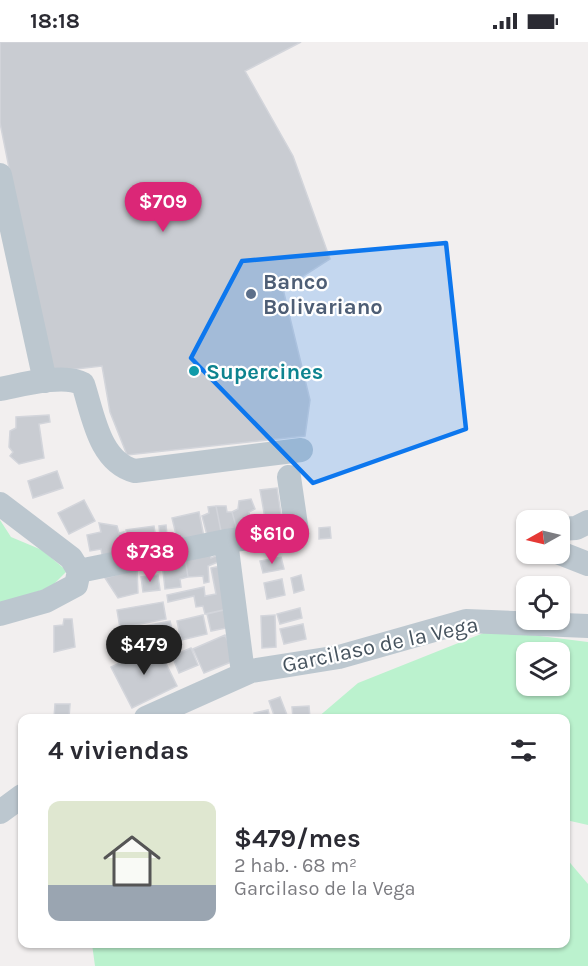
<!DOCTYPE html>
<html lang="es">
<meta charset="utf-8">
<style>
:root{--surface:#fff;--page:#f7f7f7;--text:#2b2b33;--muted:#7c7c81;--line:#e1e1e2;--accent:#db2777}
body{margin:0;font-family:Karla,sans-serif;background:var(--page);color:var(--text);height:100vh;display:flex;flex-direction:column;font-size:22px;white-space:nowrap}
*{box-sizing:border-box;margin:0}
p{font-size:20px;color:var(--muted)}
.icon{flex:none;width:33px;height:33px;fill:none;stroke:currentColor;stroke-width:2;stroke-linecap:round;stroke-linejoin:round}
.map{position:relative;flex:1;overflow:hidden}
.sheet{position:absolute;left:18px;top:672px;width:552px;height:234px;display:flex;flex-direction:column;background:var(--surface);border-radius:12px;box-shadow:0 2px 4px #0004}
.sheet>*{flex:none}
.needle{width:39px;rotate:262deg}
.controls{position:absolute;left:516px;top:468px;display:grid;gap:12px}
.controls a{display:grid;place-items:center;width:54px;height:54px;border-radius:12px;background:var(--surface);box-shadow:0 2px 4px #0004;font-size:30px}
.price{position:absolute;translate:-50% -51px;padding:0 14px;border-radius:21px;background:var(--accent);color:#fff;font-size:20px;line-height:39px;filter:drop-shadow(0 2px 3px #0008)}
.price::after{content:'';position:absolute;left:50%;top:36px;width:18px;height:14px;margin-left:-9px;background:inherit;clip-path:polygon(0 0,100% 0,50% 100%)}
.price.current{background:#222;color:#fff}
ul{padding:0;list-style:none}
li{display:flex;align-items:center;gap:18px;height:150px;padding:0 30px}
li+li{border-top:2px solid var(--line)}
li span{display:grid;place-items:center;flex:none;width:168px;height:120px;border-radius:12px;color:#555}
li>.icon{margin-inline-start:auto}
span .icon{width:72px;height:72px;fill:#fffc;stroke-width:1}
li b{font-size:26px}
h2{display:flex;justify-content:space-between;align-items:center;height:72px;padding:0 30px;font-size:26px}
.status{display:flex;justify-content:space-between;align-items:center;height:42px;padding:0 30px;background:var(--surface);direction:ltr}
.status svg{height:16px;fill:currentColor}
.map>svg:first-child{display:block}
.green{fill:#bbf2ce;fill-rule:evenodd}
.building{fill:#c9ccd2;stroke:#d3d5db;stroke-width:1.5}
.lines{fill:none;stroke-linecap:round;stroke-linejoin:round}
.minor{stroke:#bcc7cf;stroke-width:24}
.marked{fill:#0d77ee;fill-opacity:0.2;stroke:#0d77ee;stroke-width:4.5;stroke-linejoin:round}
.service-dot{fill:#5c6f8a;stroke:#fff;stroke-width:2}
.culture-dot{fill:#0f9aa8;stroke:#fff;stroke-width:2}
.labels{text-anchor:middle;stroke-width:4.5;stroke-linejoin:round;paint-order:stroke}
.service-label{font-size:22px;font-weight:bold;fill:#4e5e75;stroke:#fff;text-anchor:start}
.culture-label{font-size:22px;font-weight:bold;fill:#0d838f;stroke:#fff;text-anchor:start}
.street-label{font-size:22px;fill:#46535e;stroke:#fff}
</style>
<div class="status"><b>18:18</b><svg viewBox="0 0 49 12"><path d="M0 12V9h3v3zM5 12V6h3v6zM10 12V3h3v9zM15 12V0h3v12zM26 1h20v11H26zM47 4h2v5h-2z"/></svg></div>
<div class="map">
<svg width="588" height="924" viewBox="0 0 588 924">
<rect width="100%" height="100%" fill="#f2efef"/>
<path class="green" d="M0,478L11,495L42,508L67,529L51,545L0,562Z
M491,588L588,600V783L566,778V676H317L358,641ZM526,610H560V644H526Z
M566,816L588,842V924H95L92,902H566Z"/>
<path class="building" d="M0,0H301L245,29L293,114L330,217L283,247L310,358L305,394L127,413L110,370L102,324L50,330L0,81Z
M49,373L50,380L39,382L44,416L19,422L10,414L13,410L9,405L10,389L16,386V375Z
M57,429L63,446L33,456L28,439Z
M277,446L282,479L266,482L260,448Z
M251,457L255,467L249,470L251,485L237,488L232,470L238,467L239,459Z
M84,458L95,479L69,492L58,471Z
M216,464L221,489L207,493L202,474L209,471L208,465Z
M216,464H226L227,470H232L237,488L221,489Z
M199,470L204,495L178,501L172,476Z
M99,481L117,484L119,491L124,490L128,512L103,517L101,507L90,509L87,493L101,490Z
M166,483L168,503L161,505L159,484Z
M154,484L158,508L128,512L126,488Z
M330,485L331,496L319,497V486Z
M210,512L211,516L218,513V520L208,524L209,540L204,541L203,534L188,535L185,516Z
M281,515L284,527L263,531L260,519Z
M185,516L188,535L180,537L181,545L165,547L162,520Z
M226,523L228,567L205,572L203,564L196,565L194,554L168,560L167,553L204,545L205,554L216,552L211,526Z
M137,527L138,551L118,556L105,536Z
M158,533L160,548L143,550L141,535Z
M301,533L304,548L294,551L291,536Z
M282,537L285,553L267,557L264,541Z
M163,560L166,577L120,586L117,568Z
M300,566L302,576L280,582L277,572Z
M228,567L231,585L211,589L207,572Z
M203,573L207,592L181,598L177,579Z
M275,573L276,605L262,606L261,574Z
M64,577H72L75,605L54,610V584L63,583Z
M170,579L174,596L147,602L144,584Z
M303,582L306,597L284,602L280,587Z
M140,587L142,604L123,605L121,589Z
M225,593L236,618L204,631L193,607Z
M157,603L177,644L132,666L111,625Z
M191,606L198,623L179,631L172,614Z
M280,655L287,673L275,676L269,659Z
M55,662H70L69,676H54Z
M309,664L310,676H293L292,665Z
M268,668L270,676H255L254,671Z"/>
<g class="lines">
<path class="minor" d="M0,133L45,339
M0,347C21,343 64,331 83,342C93,372 99,420 135,429L301,408
M0,462L71,516L79,529
M560,487L576,486L588,480
M226,499L243,631
M560,511L588,522
M79,529L226,499L297,490L289,435
M0,572L46,559L76,543L79,529
M146,676L251,629L339,615L466,579L588,584
M0,770L22,754"/>
</g>
<path class="marked" d="M446,201L466,387L313,441L191,316L242,219Z"/>
<circle class="service-dot" cx="251" cy="252" r="6"/>
<circle class="culture-dot" cx="194" cy="329" r="6"/>
<g class="labels">
<g class="service-label">
<text x="263" y="247">Banco<tspan x="263" dy="25">Bolivariano</tspan></text>
</g>
<g class="culture-label">
<text x="206" y="337">Supercines</text>
</g>
<g class="street-label">
<text transform="translate(380 602) rotate(-12)" y="8">Garcilaso de la Vega</text>
</g>
</g>
</svg>
<div class="controls">
<a><svg class="needle" viewBox="-14 -14 28 28"><path d="M0-13l5 13h-10z" fill="#e53935"/><path d="M0 13l5-13h-10z" fill="#7c7c81"/></svg></a>
<a><svg class="icon" aria-label="locate" viewBox="0 0 24 24"><circle cx="12" cy="12" r="6"/><path d="M12 2v4M12 18v4M2 12h4M18 12h4"/></svg></a>
<a><svg class="icon" aria-label="layers" viewBox="0 0 24 24"><path d="M12 4l9 5-9 5-9-5zM3 14l9 5 9-5"/></svg></a>
</div>
<b class="price" style="left:163px;top:191px">$709</b>
<b class="price" style="left:272px;top:523px">$610</b>
<b class="price" style="left:150px;top:541px">$738</b>
<b class="price current" style="left:144px;top:634px">$479</b>
<section class="sheet">
<h2>4 viviendas<svg class="icon" aria-label="filters" viewBox="0 0 24 24"><path d="M4 7h16M4 17h16"/><circle cx="9" cy="7" r="2"/><circle cx="15" cy="17" r="2"/></svg></h2>
<ul>
<li><span style="background:linear-gradient(#dfe7d0 70%,#9aa5b1 0)"><svg class="icon" aria-label="home" viewBox="0 0 24 24"><path d="M3 11l9-7 9 7M6 9v11h12V9"/></svg></span><div><b>$479/mes</b><p>2 hab. · 68 m²</p><p>Garcilaso de la Vega</p></div></li>
</ul>
</section>
</div>
